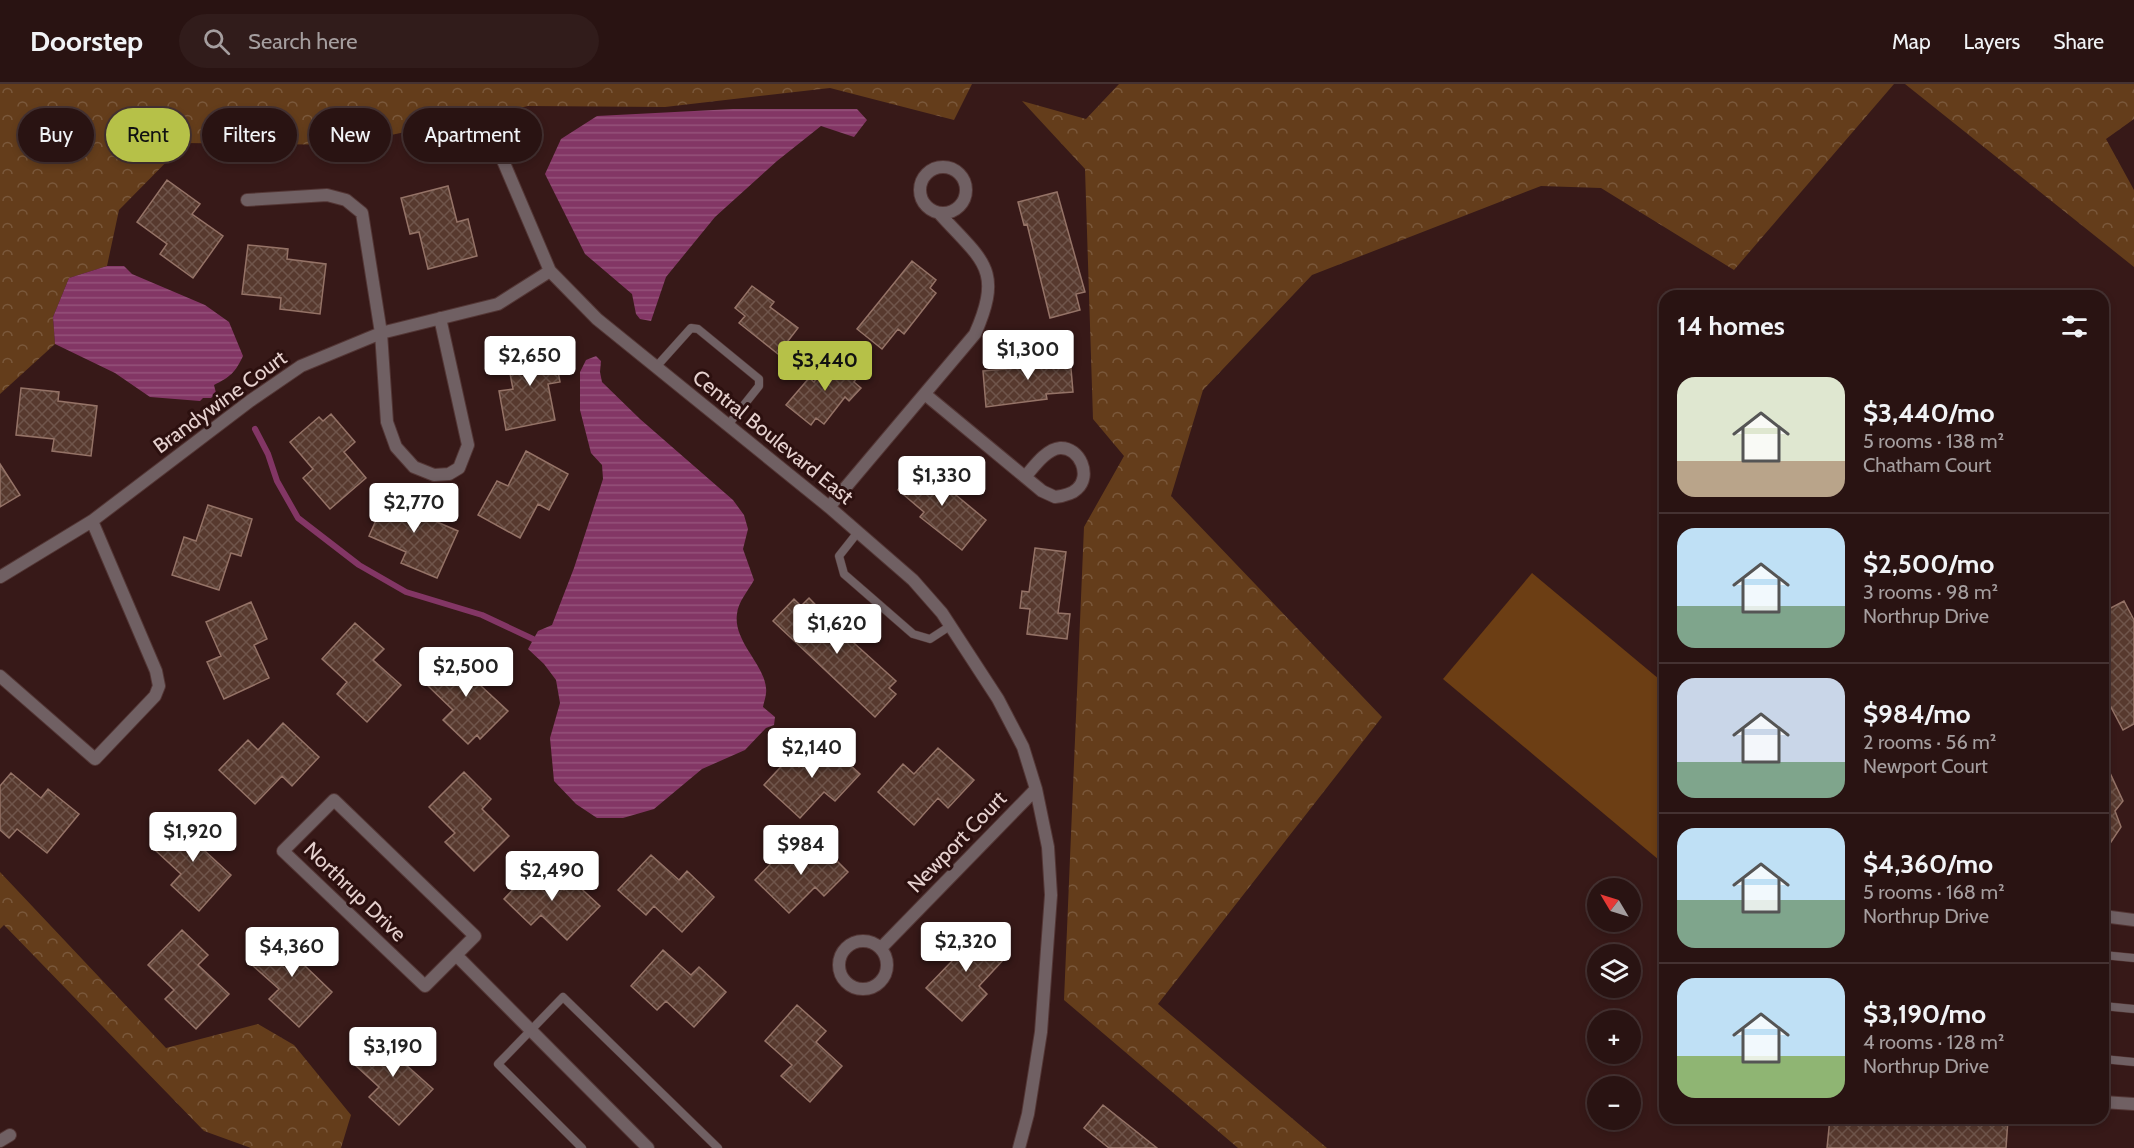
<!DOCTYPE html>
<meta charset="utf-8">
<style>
:root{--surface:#291312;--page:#311c1b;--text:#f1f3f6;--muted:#a59e9f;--line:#453232;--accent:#b6c148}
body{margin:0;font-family:Cabin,sans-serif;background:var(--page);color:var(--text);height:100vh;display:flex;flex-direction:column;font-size:22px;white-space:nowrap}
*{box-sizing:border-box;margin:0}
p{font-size:20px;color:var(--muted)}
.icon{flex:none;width:33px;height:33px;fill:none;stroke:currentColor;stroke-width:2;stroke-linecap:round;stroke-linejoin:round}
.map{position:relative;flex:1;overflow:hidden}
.panel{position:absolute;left:1659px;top:206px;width:450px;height:834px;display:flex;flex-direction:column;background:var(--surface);border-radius:18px;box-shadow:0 3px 9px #0003,0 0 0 2px var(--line)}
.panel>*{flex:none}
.guide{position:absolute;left:18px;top:24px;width:570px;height:54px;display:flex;gap:12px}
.needle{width:39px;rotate:308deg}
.buttons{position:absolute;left:1587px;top:794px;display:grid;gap:12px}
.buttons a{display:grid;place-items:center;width:54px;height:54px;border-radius:50%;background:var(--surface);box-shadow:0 3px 9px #0003,0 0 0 2px var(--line);font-size:30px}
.price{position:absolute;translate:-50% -51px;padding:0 14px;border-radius:6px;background:#fff;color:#222;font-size:20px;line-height:39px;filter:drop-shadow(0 2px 3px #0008)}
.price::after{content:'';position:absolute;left:50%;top:36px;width:18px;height:14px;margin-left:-9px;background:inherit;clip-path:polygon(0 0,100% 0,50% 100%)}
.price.current{background:var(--accent);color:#111}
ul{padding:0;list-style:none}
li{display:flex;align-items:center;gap:18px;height:150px;padding:0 18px}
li+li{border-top:2px solid var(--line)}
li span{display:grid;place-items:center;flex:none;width:168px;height:120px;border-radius:18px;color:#555}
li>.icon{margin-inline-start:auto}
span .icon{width:72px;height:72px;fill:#fffc;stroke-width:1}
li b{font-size:26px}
h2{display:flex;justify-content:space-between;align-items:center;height:72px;padding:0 18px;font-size:26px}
.pill{padding:0 21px;border-radius:27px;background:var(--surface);box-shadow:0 3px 9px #0003,0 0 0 2px var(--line);font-size:21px;line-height:54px}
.pill.current{background:var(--accent);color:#111}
header{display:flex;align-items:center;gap:36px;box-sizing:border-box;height:84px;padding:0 30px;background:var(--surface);border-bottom:2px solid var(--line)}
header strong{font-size:28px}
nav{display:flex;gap:33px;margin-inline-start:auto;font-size:21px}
.search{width:420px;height:54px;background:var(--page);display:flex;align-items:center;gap:15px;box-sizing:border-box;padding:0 21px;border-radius:33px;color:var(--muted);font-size:22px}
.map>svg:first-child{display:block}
.forest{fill:url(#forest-crowns)}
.park{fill:#6c3e14}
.water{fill:url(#water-rules)}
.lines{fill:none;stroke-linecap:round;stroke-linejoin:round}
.stream{stroke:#833665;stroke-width:6}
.building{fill:url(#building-cross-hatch);stroke:#957367;stroke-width:1.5}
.lane-casing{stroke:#533635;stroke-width:9}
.street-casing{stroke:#533635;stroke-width:14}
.lane{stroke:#706063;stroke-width:8}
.street{stroke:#706063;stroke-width:12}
.labels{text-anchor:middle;stroke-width:6;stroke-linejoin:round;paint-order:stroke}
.street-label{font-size:21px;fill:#e6d1cf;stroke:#2c100f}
</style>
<header>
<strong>Doorstep</strong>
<div class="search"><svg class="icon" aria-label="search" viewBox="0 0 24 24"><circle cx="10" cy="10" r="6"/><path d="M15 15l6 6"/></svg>Search here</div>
<nav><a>Map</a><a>Layers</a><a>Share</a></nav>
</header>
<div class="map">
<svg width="2134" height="1064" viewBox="0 0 2134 1064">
<defs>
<pattern id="forest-crowns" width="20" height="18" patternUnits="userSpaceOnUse" patternTransform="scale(1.5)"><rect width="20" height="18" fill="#643d1b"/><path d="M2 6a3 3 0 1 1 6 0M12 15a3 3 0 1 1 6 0" fill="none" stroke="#7a583b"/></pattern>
<pattern id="water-rules" width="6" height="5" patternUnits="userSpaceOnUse" patternTransform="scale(1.5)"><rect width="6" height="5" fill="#833665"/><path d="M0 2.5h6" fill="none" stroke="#95527a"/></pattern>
<pattern id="building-cross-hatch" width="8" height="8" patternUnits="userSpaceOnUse" patternTransform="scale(1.5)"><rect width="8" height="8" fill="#57392e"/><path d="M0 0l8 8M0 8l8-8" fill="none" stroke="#6f554b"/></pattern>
</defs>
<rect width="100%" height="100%" fill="#371918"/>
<path class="forest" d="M0,0H972L954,36L830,4L665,23L528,22L344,61L185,59L119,126L107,182L69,194L53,233L55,260L0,310Z
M1119,0H1894L1734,186L1601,104L1541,102L1312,191L1203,306L1171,412L1382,633L1158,920L1327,1064H1238L1064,916L1084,443L1124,372L1093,335L1085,85L1022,17L1086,35Z
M1905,0H2134V35L2106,55L2134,106V183Z
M0,788L166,964L258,940L294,961L351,1031L341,1064H251L204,1047L4,841L0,845Z"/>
<path class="park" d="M1532,489L1665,600V781L1443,595Z"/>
<path class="water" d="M733,25H857L867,36L854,53L821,42L777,77L715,133L666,193L651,237L640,235L636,230L632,210L585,170L545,90L561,55L597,32Z
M107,182H124L132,190L205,221L229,238L243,272C235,289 230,293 214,301L216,309L211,314H203L200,317L150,313L115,289L55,260L53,233L69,194Z
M596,272L601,277L600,288L602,298L640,335L733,416L744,431L748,445L743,465L754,496C748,507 738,518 737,530C733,557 764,580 766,604C767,610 764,618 763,623L775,633L774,641L766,644L745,666L702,685L654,725L623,734H597L576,720L554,697L550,654L560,619L556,596L544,580L528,565L538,547L552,541L574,484L603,395L602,381L591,369L580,326V288L586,276Z"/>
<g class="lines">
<path class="stream" d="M255,345L268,370L277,397L298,434L359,481L406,508L482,531L533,555"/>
</g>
<path class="building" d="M167,96L200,120L192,130L223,152L193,194L160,170L167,160L137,138Z
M448,102L457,138L468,135L477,172L428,185L419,148L410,150L401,114Z
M1057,108L1085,208L1076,210L1080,226L1050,234L1027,140L1024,141L1018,118Z
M248,161L288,165L287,175L326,180L320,230L280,225L281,214L242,210Z
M912,177L936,196L930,204L936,209L904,250L898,245L882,265L857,245Z
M752,202L774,218L770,223L798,244L778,270L739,239L745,232L735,224Z
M553,260L560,298L548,300L555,336L506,346L499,307L513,305L506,269Z
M835,271L859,291L854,298L861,304L849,317L845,313L824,340L816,334L811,341L786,321L809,294L814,298Z
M1070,273L1073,308L1046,310L1047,315L986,323L983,287L1016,284V277Z
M21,304L59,308L58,317L97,322L91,372L52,367L54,355L16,351Z
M331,330L355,358L344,368L366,394L330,425L303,394L313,385L290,358L319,333L323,337Z
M526,367L568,390L549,426L538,420L520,454L478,431L497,397L508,402Z
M0,380L20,411L0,423Z
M931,381L944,391L939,397L986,436L962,466L920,433L924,428L898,406L917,382L924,389Z
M389,407L425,422L421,431L458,447L437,494L401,479L406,468L369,452Z
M208,421L252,435L241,472L231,469L219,506L172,491L184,453L196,457Z
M1035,464L1066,468L1058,529L1070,530L1067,555L1027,550L1030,525L1020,524L1022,507L1029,508Z
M809,514L844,550L896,597L889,604L896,610L875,633L773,537L794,515L801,522Z
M2124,517L2134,536V640L2123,646L2103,608V528Z
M251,518L267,555L254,561L269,594L224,615L207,578L221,572L206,538Z
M355,539L384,565L373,576L401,601L367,638L337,610L347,598L322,575Z
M460,565L488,592L480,601L508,627L480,655L477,651L468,660L443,636L453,626L426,600Z
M283,639L319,673L292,702L282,692L255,720L219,686L248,656L258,666Z
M824,657L860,690L835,717L824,708L800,734L764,701L789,674L799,683Z
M938,664L974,696L948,724L938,714L914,741L878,708L903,680L914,690Z
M2103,674L2123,717L2115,727L2121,743L2103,770Z
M464,688L491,715L482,725L509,752L474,787L445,758L455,749L429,723Z
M11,689L41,714L48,705L79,730L47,769L17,745L9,754L0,746V702Z
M187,731L215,756L205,767L231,791L199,827L171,801L181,790L155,766Z
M814,754L848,788L824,812L815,803L789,829L755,796L780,770L789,779Z
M651,771L679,796L687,787L714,813L682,848L654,822L646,831L618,806Z
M537,780L564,806L573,797L600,822L567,856L541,831L531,841L504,815Z
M969,841L1005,874L979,902L987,910L962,937L926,904L953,876L944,867Z
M286,845L313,870L303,880L332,908L299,943L269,915L279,905L252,881Z
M182,846L208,871L198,881L229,910L196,945L165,915L174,906L148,881Z
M663,866L691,891L699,883L726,908L694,943L666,917L657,926L631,902Z
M797,921L826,947L816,958L842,982L810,1018L781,992L792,981L765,957Z
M388,946L414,970L405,980L433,1005L399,1041L369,1013L379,1003L355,981Z
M1103,1021L1157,1064H1109L1084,1044Z
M1830,1034H1988L2008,1035L2006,1064H1827Z"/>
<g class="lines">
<defs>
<path id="lane" d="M656,283L691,244L698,245L759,295V302L728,341
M858,448L839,472L844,490L913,550L930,555L950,542
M2103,871L2134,874
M2103,922L2134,925
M2103,975L2134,978
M582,1064L498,980L563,913L718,1064"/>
<path id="street" d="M498,65L550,187L597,235L829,423L913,496L942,529L998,615L1023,663L1036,705L1048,763L1051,811L1041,948L1028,1030L1019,1064
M920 106a23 23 0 1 1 46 0a23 23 0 1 1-46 0Z
M247,116L327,111L346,116L362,129L381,249L387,338L396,363L414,383L434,391L449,390L459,384L468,361L440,234
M926,311L1025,393L1042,407L1055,413C1063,412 1072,410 1077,405C1092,392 1080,363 1060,364C1046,365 1033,384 1025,393
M829,423L975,250C1004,184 982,177 939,129
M0,493L92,437L250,317L301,282L381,249L498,220L550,187
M0,592L95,675L155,612L159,602L156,587L92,437
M334,716L475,852L425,902L283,767Z
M2103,832L2134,836
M839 881a24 24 0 1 1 48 0a24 24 0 1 1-48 0Z
M881,864L1036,705
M457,872L648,1064
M2103,1018L2134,1020
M0,1057L10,1051"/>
</defs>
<use href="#lane" class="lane-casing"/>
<use href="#street" class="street-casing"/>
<use href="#lane" class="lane"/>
<use href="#street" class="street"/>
</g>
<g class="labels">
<g class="street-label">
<text transform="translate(220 318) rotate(-36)" y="7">Brandywine Court</text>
<text transform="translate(773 353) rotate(39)" y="7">Central Boulevard East</text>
<text transform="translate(957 758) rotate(-46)" y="7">Newport Court</text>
<text transform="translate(355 808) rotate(44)" y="7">Northrup Drive</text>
</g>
</g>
</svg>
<div class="buttons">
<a><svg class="needle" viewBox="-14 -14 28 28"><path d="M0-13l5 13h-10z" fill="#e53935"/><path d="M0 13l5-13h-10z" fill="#a59e9f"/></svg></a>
<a><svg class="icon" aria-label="layers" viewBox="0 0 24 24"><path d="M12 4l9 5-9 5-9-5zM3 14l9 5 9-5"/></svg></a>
<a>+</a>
<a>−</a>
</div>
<b class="price" style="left:1028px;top:297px">$1,300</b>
<b class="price" style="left:530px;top:303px">$2,650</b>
<b class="price current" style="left:825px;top:308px">$3,440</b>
<b class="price" style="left:942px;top:423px">$1,330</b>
<b class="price" style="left:414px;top:450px">$2,770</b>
<b class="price" style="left:837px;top:571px">$1,620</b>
<b class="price" style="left:466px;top:614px">$2,500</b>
<b class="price" style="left:812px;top:695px">$2,140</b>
<b class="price" style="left:193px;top:779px">$1,920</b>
<b class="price" style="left:801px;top:792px">$984</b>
<b class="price" style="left:552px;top:818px">$2,490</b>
<b class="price" style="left:966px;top:889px">$2,320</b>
<b class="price" style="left:292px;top:894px">$4,360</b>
<b class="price" style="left:393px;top:994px">$3,190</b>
<div class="guide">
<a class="pill">Buy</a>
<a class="pill current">Rent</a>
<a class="pill">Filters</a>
<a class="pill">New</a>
<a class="pill">Apartment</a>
</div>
<section class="panel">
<h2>14 homes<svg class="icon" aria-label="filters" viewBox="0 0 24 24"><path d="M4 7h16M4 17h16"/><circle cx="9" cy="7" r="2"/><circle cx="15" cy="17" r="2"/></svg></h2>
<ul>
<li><span style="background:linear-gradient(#dfe7d0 70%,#b9a48a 0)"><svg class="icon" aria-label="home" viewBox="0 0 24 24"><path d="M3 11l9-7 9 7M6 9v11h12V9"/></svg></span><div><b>$3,440/mo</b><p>5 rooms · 138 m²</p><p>Chatham Court</p></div></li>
<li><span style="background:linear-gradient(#bfe0f5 65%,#7fa58c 0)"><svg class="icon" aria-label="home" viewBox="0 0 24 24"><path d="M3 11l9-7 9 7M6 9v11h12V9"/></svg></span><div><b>$2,500/mo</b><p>3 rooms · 98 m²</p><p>Northrup Drive</p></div></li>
<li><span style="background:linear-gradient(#c9d6e8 70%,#7fa58c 0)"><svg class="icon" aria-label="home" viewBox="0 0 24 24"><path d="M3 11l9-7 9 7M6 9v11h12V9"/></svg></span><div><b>$984/mo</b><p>2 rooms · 56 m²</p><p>Newport Court</p></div></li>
<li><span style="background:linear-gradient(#bfe0f5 60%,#7fa58c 0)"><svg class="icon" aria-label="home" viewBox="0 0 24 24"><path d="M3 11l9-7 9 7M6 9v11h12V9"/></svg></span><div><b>$4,360/mo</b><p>5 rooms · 168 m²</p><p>Northrup Drive</p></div></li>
<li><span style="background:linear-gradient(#bfe0f5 65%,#8fb573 0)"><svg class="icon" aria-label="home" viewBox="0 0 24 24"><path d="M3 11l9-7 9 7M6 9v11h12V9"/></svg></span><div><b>$3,190/mo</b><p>4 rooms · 128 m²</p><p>Northrup Drive</p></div></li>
</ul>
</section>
</div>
